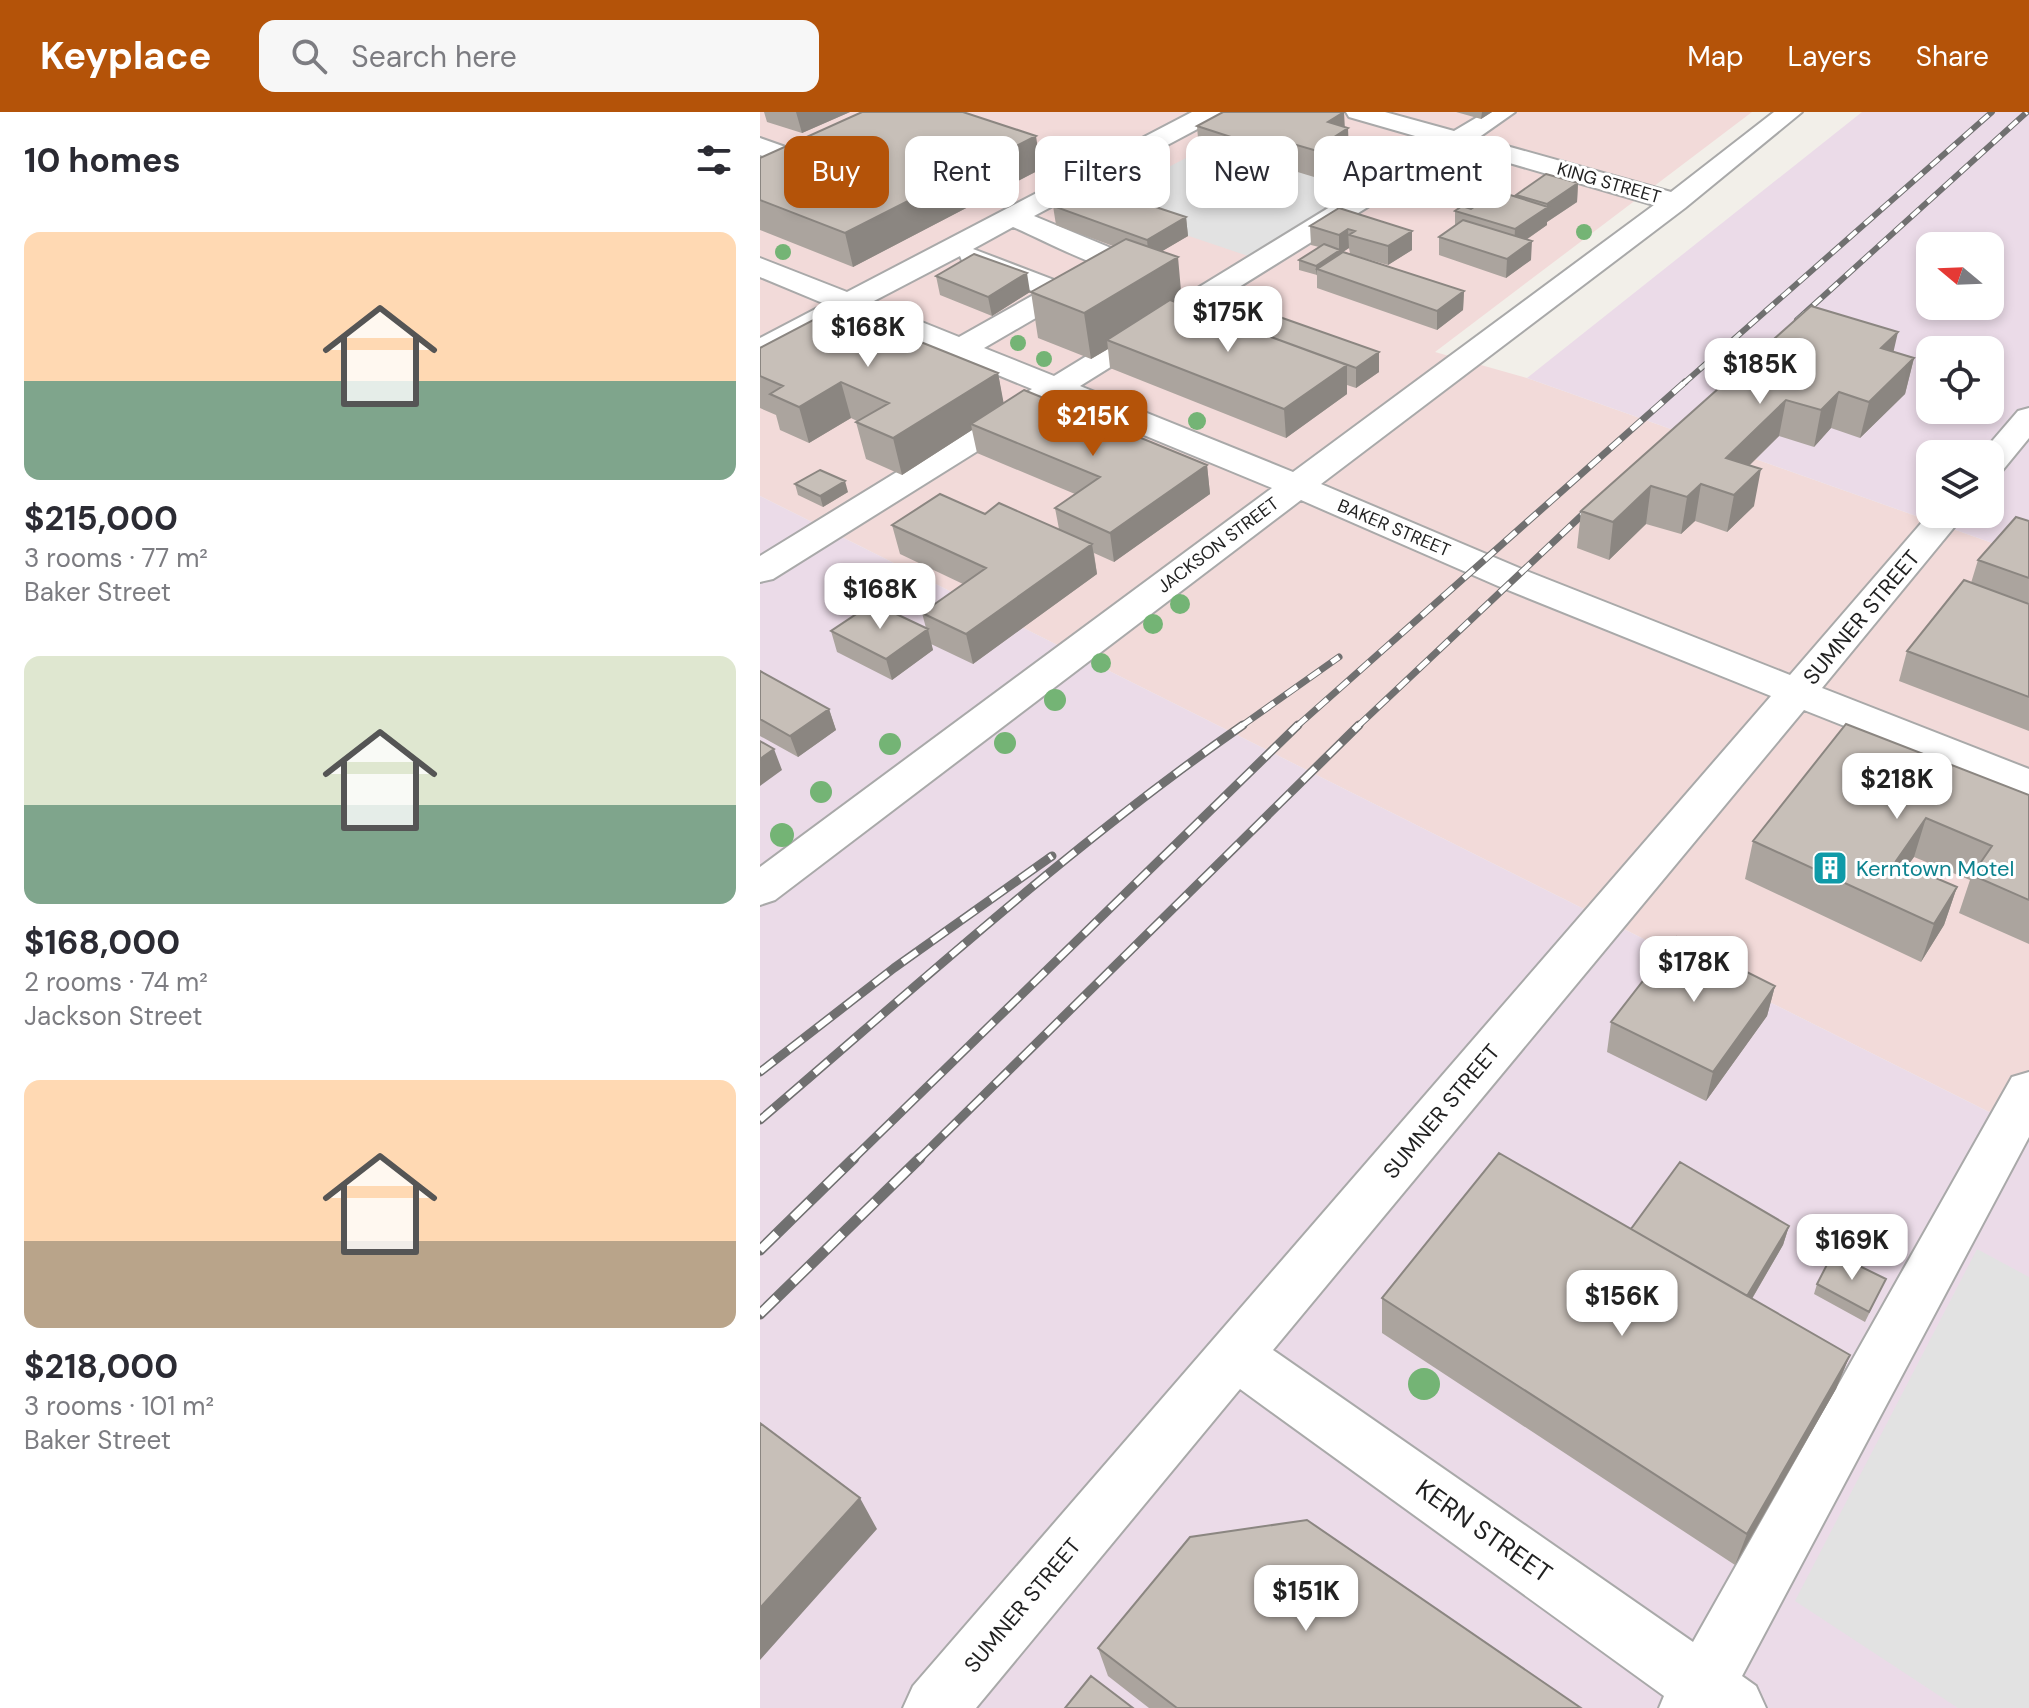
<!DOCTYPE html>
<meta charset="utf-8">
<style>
:root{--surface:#fff;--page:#f7f7f7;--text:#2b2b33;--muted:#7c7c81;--accent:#b45309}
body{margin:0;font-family:"DM Sans",sans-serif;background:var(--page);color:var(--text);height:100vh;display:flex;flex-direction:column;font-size:30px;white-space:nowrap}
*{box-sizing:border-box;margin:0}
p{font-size:26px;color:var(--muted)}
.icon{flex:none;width:44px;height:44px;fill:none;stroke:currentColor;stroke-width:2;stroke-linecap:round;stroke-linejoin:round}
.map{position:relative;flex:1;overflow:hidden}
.panel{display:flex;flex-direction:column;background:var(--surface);width:760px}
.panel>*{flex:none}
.hud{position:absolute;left:24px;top:24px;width:760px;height:72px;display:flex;gap:16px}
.needle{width:52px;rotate:289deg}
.controls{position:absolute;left:1156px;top:120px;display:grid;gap:16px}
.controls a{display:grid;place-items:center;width:88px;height:88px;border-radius:16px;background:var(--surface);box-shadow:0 4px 12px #0003;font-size:40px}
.price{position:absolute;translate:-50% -68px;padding:0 18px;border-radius:16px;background:#fff;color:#222;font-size:26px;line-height:52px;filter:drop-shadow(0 2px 4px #0008)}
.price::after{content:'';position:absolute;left:50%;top:48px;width:24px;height:18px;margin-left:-12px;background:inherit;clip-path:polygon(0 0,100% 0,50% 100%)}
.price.active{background:var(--accent);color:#fff}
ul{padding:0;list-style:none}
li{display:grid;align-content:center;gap:16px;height:424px;padding:0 24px}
li span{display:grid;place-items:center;height:248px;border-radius:16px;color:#555}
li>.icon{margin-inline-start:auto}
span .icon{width:144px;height:144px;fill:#fffc;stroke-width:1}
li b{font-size:34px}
h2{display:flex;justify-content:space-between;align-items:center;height:96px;padding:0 24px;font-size:34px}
.tag{padding:0 28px;border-radius:16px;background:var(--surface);box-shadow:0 4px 12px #0003;font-size:28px;line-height:72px}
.tag.active{background:var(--accent);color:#fff}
header{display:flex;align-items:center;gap:48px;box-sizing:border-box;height:112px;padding:0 40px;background:var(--accent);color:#fff}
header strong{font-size:38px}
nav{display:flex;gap:44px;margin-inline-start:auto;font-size:28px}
.search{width:560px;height:72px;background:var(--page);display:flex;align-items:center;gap:20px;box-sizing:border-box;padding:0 28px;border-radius:16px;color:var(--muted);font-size:30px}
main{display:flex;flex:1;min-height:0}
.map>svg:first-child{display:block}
.commercial{fill:#f2dad9}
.industrial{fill:#ebdbe8;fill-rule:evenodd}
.parking{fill:#e2e2e2}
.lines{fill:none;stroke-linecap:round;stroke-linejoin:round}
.minor-casing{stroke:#a9a9a9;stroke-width:4}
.minor{fill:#fff;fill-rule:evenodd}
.rail-far3-casing{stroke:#707070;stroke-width:6}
.rail-far2-casing{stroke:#707070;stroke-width:7}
.rail-far1-casing{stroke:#707070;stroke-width:9}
.rail-casing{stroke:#707070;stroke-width:11}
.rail-far3{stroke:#fff;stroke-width:4;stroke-dasharray:11;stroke-linecap:butt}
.rail-far2{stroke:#fff;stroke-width:5;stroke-dasharray:14;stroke-linecap:butt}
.rail-far1{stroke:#fff;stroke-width:6;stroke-dasharray:18;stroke-linecap:butt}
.rail{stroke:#fff;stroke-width:8;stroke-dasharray:23;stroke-linecap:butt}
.tree{fill:#74b475}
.wall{fill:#aba49e;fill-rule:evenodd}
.shaded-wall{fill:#8b8681}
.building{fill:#c7bfb8;stroke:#8b8681;stroke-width:2}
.labels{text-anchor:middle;stroke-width:6;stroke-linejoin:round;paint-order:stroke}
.far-street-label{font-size:18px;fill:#222;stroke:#fff}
.street-label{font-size:22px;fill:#222;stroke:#fff}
.culture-label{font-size:22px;fill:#0d838f;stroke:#fff;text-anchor:start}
.near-street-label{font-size:26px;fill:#222;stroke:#fff}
</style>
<header>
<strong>Keyplace</strong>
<div class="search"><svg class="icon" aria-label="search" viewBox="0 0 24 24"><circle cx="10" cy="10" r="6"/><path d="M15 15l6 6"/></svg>Search here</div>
<nav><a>Map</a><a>Layers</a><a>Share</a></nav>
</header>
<main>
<section class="panel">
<h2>10 homes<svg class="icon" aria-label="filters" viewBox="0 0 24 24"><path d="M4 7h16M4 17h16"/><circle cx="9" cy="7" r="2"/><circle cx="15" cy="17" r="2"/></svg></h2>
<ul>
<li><span style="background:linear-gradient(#ffd9b3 60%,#7fa58c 0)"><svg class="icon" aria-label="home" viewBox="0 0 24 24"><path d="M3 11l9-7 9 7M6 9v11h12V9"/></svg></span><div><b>$215,000</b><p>3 rooms · 77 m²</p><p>Baker Street</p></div></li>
<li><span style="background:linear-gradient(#dfe7d0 60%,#7fa58c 0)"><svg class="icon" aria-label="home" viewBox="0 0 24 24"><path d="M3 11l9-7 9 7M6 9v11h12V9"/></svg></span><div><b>$168,000</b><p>2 rooms · 74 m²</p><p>Jackson Street</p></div></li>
<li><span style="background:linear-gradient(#ffd9b3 65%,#b9a48a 0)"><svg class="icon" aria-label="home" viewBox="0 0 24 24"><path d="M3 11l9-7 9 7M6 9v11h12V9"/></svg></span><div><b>$218,000</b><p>3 rooms · 101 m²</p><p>Baker Street</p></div></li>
</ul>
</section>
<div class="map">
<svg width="1269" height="1596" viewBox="0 0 1269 1596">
<rect width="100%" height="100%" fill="#f2efe9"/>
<path class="commercial" d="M0,0H992L675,240L767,266L1269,444V970L1229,1000L0,384Z"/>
<path class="industrial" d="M1102,0H1269V444L767,266ZM1170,134H1230V194H1170ZM1170,238H1230V298H1170ZM1170,342H1230V402H1170Z
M0,384L1229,1000L1269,970V1596H0Z"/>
<path class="parking" d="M603,30L653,46L491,145L337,93L439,39L518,66L531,58L572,53Z
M1217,1137L1269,1165V1596H1198L1035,1489Z"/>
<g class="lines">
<defs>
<path id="minor" d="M141,0H173L170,5L49,60L0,43V26L48,43Z
M432,0H463L460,5L274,104L375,146L405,152L409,158L405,164C366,174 291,131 253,115L213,137L310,174L315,180L310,186L224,236L294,264L676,30L589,5L586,0H625L694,19L726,0H755L718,26L911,80L1014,0H1042L925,96L561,372L764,458L1030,563L1170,401L1205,402L1062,576L1269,657V687L1044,598L513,1238L933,1530L1252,965L1269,960V1025L982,1564L996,1574L1006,1596H899L904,1584L480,1277L216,1596H143L153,1574L1011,584L738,474L541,388L15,788L0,793V755L512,376L299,288L13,467L0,470V444L272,277L90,202L11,244L0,247V226L65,192L0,165V146L87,180ZM701,37L894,93L533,360L320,274ZM200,144L203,151L277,181L199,225L112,190Z
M1269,296V326L1242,359L1230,362V342H1221L1258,299Z"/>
</defs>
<use href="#minor" class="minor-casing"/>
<use href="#minor" class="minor"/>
<defs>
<path id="rail-far3" d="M1037,208L1267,0
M923,272L1232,0"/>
<path id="rail-far2" d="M480,615L579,545
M536,615L925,270
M597,615L838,388"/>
<path id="rail-far1" d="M0,960L134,856L292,744
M0,1008C158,873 312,732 483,613
M92,1048L538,613
M158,1048L599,613"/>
<path id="rail" d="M0,1138L94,1046
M0,1202L160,1046"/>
</defs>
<use href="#rail-far3" class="rail-far3-casing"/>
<use href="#rail-far2" class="rail-far2-casing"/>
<use href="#rail-far1" class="rail-far1-casing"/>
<use href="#rail" class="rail-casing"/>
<use href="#rail-far3" class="rail-far3"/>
<use href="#rail-far2" class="rail-far2"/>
<use href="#rail-far1" class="rail-far1"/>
<use href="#rail" class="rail"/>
</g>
<g class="tree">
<circle cx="824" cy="120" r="8"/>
<circle cx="23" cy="140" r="8"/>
<circle cx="258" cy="231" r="8"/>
<circle cx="284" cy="247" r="8"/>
<circle cx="437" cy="309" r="9"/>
<circle cx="420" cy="492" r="10"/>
<circle cx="393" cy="512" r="10"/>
<circle cx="341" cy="551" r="10"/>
<circle cx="295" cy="588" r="11"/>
<circle cx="245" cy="631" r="11"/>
<circle cx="130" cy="632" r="11"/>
<circle cx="61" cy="680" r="11"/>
<circle cx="22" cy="723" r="12"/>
<circle cx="664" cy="1272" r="16"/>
</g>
<path class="wall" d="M4,0H90L42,21L7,10Z
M696,0H732L721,7Z
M437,14L585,15L589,41L583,45V56L564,68L531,58L518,66L439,39Z
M0,46L281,57L93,155L0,118Z
M818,71L817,90L787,110V113L766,128L771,148L746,166L679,143V125L695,114V99L711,97L756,85V83Z
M293,94L426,105L428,124L402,139L422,190L419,192L429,196L428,187L619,240V260L596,276L587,273V282L526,326L350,256L348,237L331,247L278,226L271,180L353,134L296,113Z
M579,96L652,138L628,153L600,145L704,179L703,198L677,218L557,176V163L539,158V148L559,135L551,133L550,114ZM589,136L590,142L581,141Z
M176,164L270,180L232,204L180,183Z
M1051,194L1133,240L1154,246L1145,282L1100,326L1071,316L1054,335L1019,324L990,353L994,394L967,420L935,409L921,422L886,412L849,448L817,436L821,399Z
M0,236L238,261L243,291L447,353L450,382L354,450L334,441L337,462L213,552L171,532L173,538L132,568L77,540L71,519L166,516L162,501L203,472L140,442L132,413L225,402L299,417L295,396L315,382L217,341L212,318L142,363L106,347L96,310L97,309L91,306L49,331L20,318L16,303L0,296Z
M35,372L88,380L63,395L38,383Z
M1269,409V619L1139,569L1147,539L1211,471L1218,448Z
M0,559L69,597L76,618L38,645L0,624Z
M1269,683V832L1199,801L1210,768L1154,745L1147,754L1197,775L1184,813L1161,850L985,767L993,729Z
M1015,874L1007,904L946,989L847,940L851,910Z
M1029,1114L1023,1133L992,1187L1090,1243L1076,1277L975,1453L622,1221V1186L871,1117Z
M1126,1167L1105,1210L1054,1182L1057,1172Z
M338,1536L821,1596H389L348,1564Z"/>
<path class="shaded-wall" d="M36,0H90L42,21Z
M584,0L585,18L588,16L589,41L583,45V56L564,68V41L568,10Z
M722,0H732L721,7Z
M276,24L281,57L93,155L85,121Z
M530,31L531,58L518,66L517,40Z
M818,71L817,90L787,110V113L754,136L755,117L787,95V92Z
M426,105L428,124L389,147L387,128Z
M588,117L589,136L557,157L556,164V154L579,139V123Z
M652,119V138L628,153V134Z
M772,129L771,148L746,166L747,147Z
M418,145L422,190L356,232L347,228L348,237L331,247L324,201Z
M267,161L270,180L232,204L228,185Z
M704,179L703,198L677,218V199Z
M1138,220L1130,255L1121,236Z
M619,240V260L596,276V256Z
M1154,246L1145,282L1100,326L1109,290Z
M587,253V282L526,326L524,297Z
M238,261L245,298L211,312L212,318L142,363L133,326Z
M81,270L91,306L49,331L39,295Z
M1079,280L1071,316L1054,335L1061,298Z
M1026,288L1019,324L963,379L966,346Z
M447,353L450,382L354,450L350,421Z
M1001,357L994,394L967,420L974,383Z
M85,369L88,380L63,395L60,384Z
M941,372L935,409L921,422L927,385Z
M891,374L886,412L849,448L853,410Z
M332,432L337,462L213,552L206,522Z
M168,517L173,538L132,568L126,547Z
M69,597L76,618L38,645L30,624Z
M14,637L22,658L0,674V647Z
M1166,706L1154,745L1124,787L1136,749Z
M1197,775L1184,813L1161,850L1174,812Z
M1015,874L1007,904L946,989L953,960Z
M1029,1114L1023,1133L980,1207L986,1187Z
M1090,1243L1076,1277L975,1453L987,1422Z
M100,1386L117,1417L0,1548V1496Z"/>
<path class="building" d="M102,0H203L276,24L85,121L0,88V46Z
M463,0H584L568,10L588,16L571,27L582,30L564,41L530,31L517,40L437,14Z
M786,62L818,71L787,92L756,83Z
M335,75L426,105L387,128L293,94Z
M747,82L788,95L755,117L695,99L702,94L711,97L727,86L738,89Z
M579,96L652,119L628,134L589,123L595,119L588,117L579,123L550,114Z
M703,108L772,129L747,147L679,125Z
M366,127L418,145L324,201L271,180Z
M564,132L580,138L556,154L539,148Z
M583,140L704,179L677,199L557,157Z
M214,142L267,161L228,185L176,164Z
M443,178L619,240L596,256L459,206L466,201L428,187Z
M410,188L587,253L524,297L347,228Z
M1051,194L1138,220L1121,236L1154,246L1109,290L1079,280L1061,298L1026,288L966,346L1001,357L974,383L941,372L927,385L891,374L853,410L821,399Z
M76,196L238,261L133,326L96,310L129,291L81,270L39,295L10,282L23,274L0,264V236Z
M264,278L447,353L350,421L295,396L340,365L211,312Z
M60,358L85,369L60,384L35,372Z
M180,382L225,402L239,391L332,432L206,522L162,501L226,456L132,413Z
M1256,405L1269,409V466L1218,448Z
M1204,468L1269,492V585L1147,539Z
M113,491L168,517L126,547L71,519Z
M0,559L69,597L30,624L0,607Z
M1086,612L1269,683V788L1212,763L1232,734L1166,706L1136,749L1197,775L1174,812L993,729Z
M0,629L14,637L0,647Z
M917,825L1015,874L953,960L851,910Z
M739,1041L1090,1243L987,1422L622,1186Z
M920,1050L1029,1114L987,1184L871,1117Z
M1073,1141L1126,1167L1109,1200L1057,1172Z
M0,1311L100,1386L0,1496Z
M547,1408L821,1596H417L338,1536L430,1425Z
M331,1564L373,1596H305Z"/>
<defs>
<symbol id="building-square" viewBox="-11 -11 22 22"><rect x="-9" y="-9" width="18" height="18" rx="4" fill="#0f9aa8" stroke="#fff"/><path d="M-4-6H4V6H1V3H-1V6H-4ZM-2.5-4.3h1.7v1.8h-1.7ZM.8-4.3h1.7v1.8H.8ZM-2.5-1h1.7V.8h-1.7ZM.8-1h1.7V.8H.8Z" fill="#fff"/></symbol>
</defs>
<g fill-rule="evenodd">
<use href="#building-square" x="1050" y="736" width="40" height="40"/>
</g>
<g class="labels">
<g class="far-street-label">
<text transform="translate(849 71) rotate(16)" y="6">KING STREET</text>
<text transform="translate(634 416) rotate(23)" y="6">BAKER STREET</text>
<text transform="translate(458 433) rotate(-37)" y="6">JACKSON STREET</text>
</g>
<g class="street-label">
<text transform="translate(1101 505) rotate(-50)" y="8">SUMNER STREET</text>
<text transform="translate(681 999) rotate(-50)" y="8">SUMNER STREET</text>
<text transform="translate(262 1493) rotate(-50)" y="8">SUMNER STREET</text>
</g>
<g class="culture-label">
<text x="1096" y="764">Kerntown Motel</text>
</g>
<g class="near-street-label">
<text transform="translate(724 1419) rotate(35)" y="9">KERN STREET</text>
</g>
</g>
</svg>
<div class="controls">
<a><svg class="needle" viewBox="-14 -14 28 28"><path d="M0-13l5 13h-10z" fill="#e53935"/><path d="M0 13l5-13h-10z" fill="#7c7c81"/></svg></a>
<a><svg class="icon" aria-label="locate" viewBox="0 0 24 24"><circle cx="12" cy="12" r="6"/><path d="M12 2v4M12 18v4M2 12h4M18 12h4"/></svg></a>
<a><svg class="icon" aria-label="layers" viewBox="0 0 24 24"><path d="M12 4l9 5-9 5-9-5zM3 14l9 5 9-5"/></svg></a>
</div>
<b class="price" style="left:468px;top:242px">$175K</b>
<b class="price" style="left:108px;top:257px">$168K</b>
<b class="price" style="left:1000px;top:294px">$185K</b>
<b class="price active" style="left:333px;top:346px">$215K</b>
<b class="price" style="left:120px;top:519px">$168K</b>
<b class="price" style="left:1137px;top:709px">$218K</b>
<b class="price" style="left:934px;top:892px">$178K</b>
<b class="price" style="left:1092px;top:1170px">$169K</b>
<b class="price" style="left:862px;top:1226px">$156K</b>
<b class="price" style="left:546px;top:1521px">$151K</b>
<div class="hud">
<a class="tag active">Buy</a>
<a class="tag">Rent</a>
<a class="tag">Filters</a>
<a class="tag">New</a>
<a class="tag">Apartment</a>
</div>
</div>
</main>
